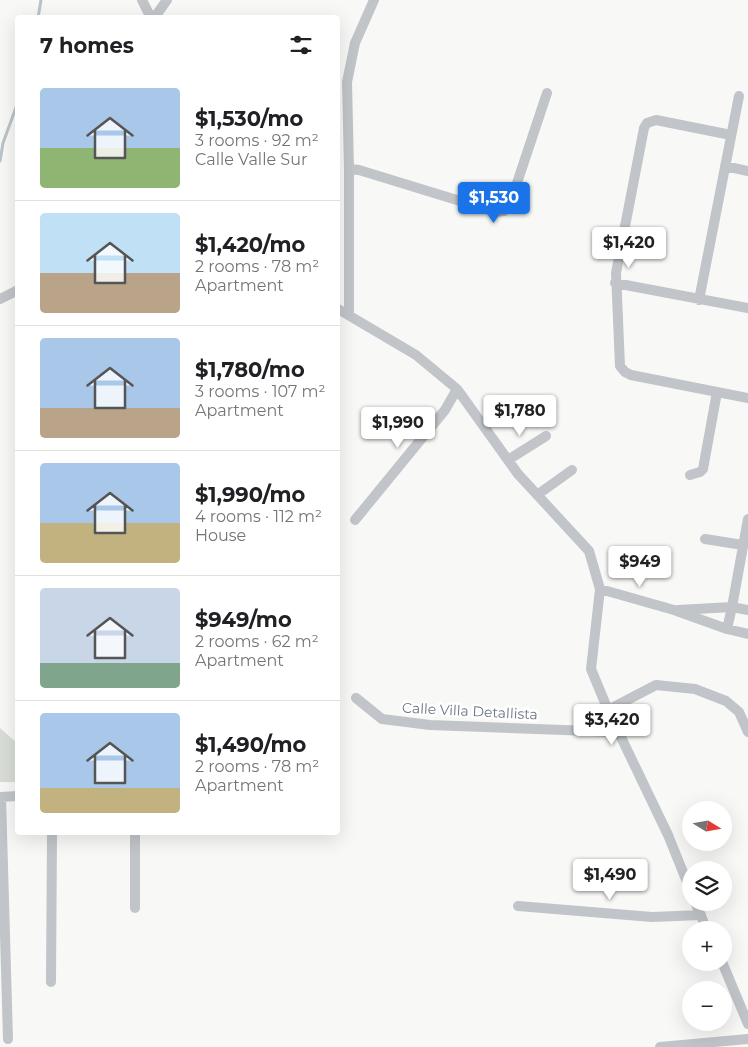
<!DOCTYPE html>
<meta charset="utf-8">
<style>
:root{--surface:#fff;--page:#f2f2f2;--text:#202124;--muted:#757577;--line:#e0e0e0;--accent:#1a73e8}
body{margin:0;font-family:Montserrat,sans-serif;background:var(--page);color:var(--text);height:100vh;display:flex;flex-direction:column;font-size:19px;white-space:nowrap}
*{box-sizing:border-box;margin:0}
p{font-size:16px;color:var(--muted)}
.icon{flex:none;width:28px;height:28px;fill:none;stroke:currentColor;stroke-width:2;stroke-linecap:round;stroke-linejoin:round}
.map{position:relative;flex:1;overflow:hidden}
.details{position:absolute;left:15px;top:15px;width:325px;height:820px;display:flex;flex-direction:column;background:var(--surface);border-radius:5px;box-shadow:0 5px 20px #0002}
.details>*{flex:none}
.needle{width:32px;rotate:101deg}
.controls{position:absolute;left:682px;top:801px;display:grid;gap:10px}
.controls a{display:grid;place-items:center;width:50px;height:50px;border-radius:50%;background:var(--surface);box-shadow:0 5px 20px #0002;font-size:25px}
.price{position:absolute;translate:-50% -42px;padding:0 11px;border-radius:5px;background:#fff;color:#222;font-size:16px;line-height:32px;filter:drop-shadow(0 1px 2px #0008)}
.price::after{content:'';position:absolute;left:50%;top:30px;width:15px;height:11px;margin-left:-8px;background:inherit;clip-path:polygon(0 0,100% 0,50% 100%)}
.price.current{background:var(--accent);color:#fff}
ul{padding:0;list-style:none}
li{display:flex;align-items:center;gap:15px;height:125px;padding:0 25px}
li+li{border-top:1px solid var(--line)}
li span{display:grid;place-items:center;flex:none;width:140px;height:100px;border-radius:5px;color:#555}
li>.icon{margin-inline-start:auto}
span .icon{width:60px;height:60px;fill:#fffc;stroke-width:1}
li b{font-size:21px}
h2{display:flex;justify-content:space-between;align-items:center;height:60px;padding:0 25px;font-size:21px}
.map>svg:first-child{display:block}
.green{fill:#d8ddd6}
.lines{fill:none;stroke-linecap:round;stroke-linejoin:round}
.stream{stroke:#bac3c8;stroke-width:3}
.minor{stroke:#c1c4c8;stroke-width:10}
.labels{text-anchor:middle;stroke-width:5;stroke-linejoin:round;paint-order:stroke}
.street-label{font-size:14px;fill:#6b7684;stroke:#fff}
</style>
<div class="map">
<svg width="748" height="1047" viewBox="0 0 748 1047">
<rect width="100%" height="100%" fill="#f8f9f7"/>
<path class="green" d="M0,728L17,743V782H0Z"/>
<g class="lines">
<path class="stream" d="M38,18L41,0
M0,161L3,143L18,102"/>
<path class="minor" d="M142,0L151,18
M154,18L167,0
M731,135L656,120L647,123L644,128L616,273L620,366L625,372L631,375L748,398
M725,166L748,171
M349,169L359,170L496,212L504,211L510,204L547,93
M615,283L748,308
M0,299L18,290
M699,300L739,96
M338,309L416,355L457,389L518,474L589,551L600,589L591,669L608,710L668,835L691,892
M349,315V169L347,82L355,43L374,0
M508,460L546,436
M690,475L700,472L703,469L717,392
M537,495L572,470
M355,520L445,410L457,389
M705,539L743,545
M600,589L674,610L727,629L748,634
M678,610L732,607L748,610
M727,629L732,607L748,519
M356,698L382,719L430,725L619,732
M608,710L656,685L695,689L726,701L739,712L748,732
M0,797L18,796
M1,797L8,1039
M135,832V908
M695,902L707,930
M518,906L652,917L701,915
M722,962L748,1024
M51,982L52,832
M660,1047L748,1039"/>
</g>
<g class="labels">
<g class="street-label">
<text transform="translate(470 711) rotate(3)" y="5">Calle Villa Detallista</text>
</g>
</g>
</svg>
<div class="controls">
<a><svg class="needle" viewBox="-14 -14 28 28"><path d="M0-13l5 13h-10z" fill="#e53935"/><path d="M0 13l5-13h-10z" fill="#757577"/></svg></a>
<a><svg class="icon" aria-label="layers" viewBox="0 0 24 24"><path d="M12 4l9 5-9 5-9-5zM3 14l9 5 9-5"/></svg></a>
<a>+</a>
<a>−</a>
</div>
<b class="price current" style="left:494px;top:224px">$1,530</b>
<b class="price" style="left:629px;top:269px">$1,420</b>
<b class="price" style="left:520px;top:437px">$1,780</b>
<b class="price" style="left:398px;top:449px">$1,990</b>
<b class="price" style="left:640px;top:588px">$949</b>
<b class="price" style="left:612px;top:746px">$3,420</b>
<b class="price" style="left:610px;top:901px">$1,490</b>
<section class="details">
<h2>7 homes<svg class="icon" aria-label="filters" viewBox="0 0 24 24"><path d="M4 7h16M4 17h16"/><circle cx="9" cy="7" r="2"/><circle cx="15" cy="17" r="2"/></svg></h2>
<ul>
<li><span style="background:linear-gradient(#a9c7e8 60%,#8fb573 0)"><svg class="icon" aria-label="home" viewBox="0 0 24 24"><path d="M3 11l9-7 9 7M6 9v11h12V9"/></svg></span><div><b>$1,530/mo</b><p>3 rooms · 92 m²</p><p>Calle Valle Sur</p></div></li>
<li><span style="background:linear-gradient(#bfe0f5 60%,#b9a48a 0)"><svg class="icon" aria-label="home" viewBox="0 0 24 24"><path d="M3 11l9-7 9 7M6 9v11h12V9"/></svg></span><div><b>$1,420/mo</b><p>2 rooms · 78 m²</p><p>Apartment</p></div></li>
<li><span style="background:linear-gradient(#a9c7e8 70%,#b9a48a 0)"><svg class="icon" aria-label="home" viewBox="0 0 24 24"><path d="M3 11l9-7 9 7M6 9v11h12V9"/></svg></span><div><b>$1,780/mo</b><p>3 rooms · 107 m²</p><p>Apartment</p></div></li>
<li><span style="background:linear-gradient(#a9c7e8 60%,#c2b280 0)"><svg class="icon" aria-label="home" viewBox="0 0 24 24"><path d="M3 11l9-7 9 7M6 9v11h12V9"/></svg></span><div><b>$1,990/mo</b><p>4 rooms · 112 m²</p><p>House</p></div></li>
<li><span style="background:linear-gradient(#c9d6e8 75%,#7fa58c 0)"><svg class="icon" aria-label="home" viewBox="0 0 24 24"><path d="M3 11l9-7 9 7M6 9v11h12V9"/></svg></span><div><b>$949/mo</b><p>2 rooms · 62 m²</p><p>Apartment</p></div></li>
<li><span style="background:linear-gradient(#a9c7e8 75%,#c2b280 0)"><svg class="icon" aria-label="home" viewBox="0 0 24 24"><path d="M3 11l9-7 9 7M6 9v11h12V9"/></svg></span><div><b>$1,490/mo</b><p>2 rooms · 78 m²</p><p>Apartment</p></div></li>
</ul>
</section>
</div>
